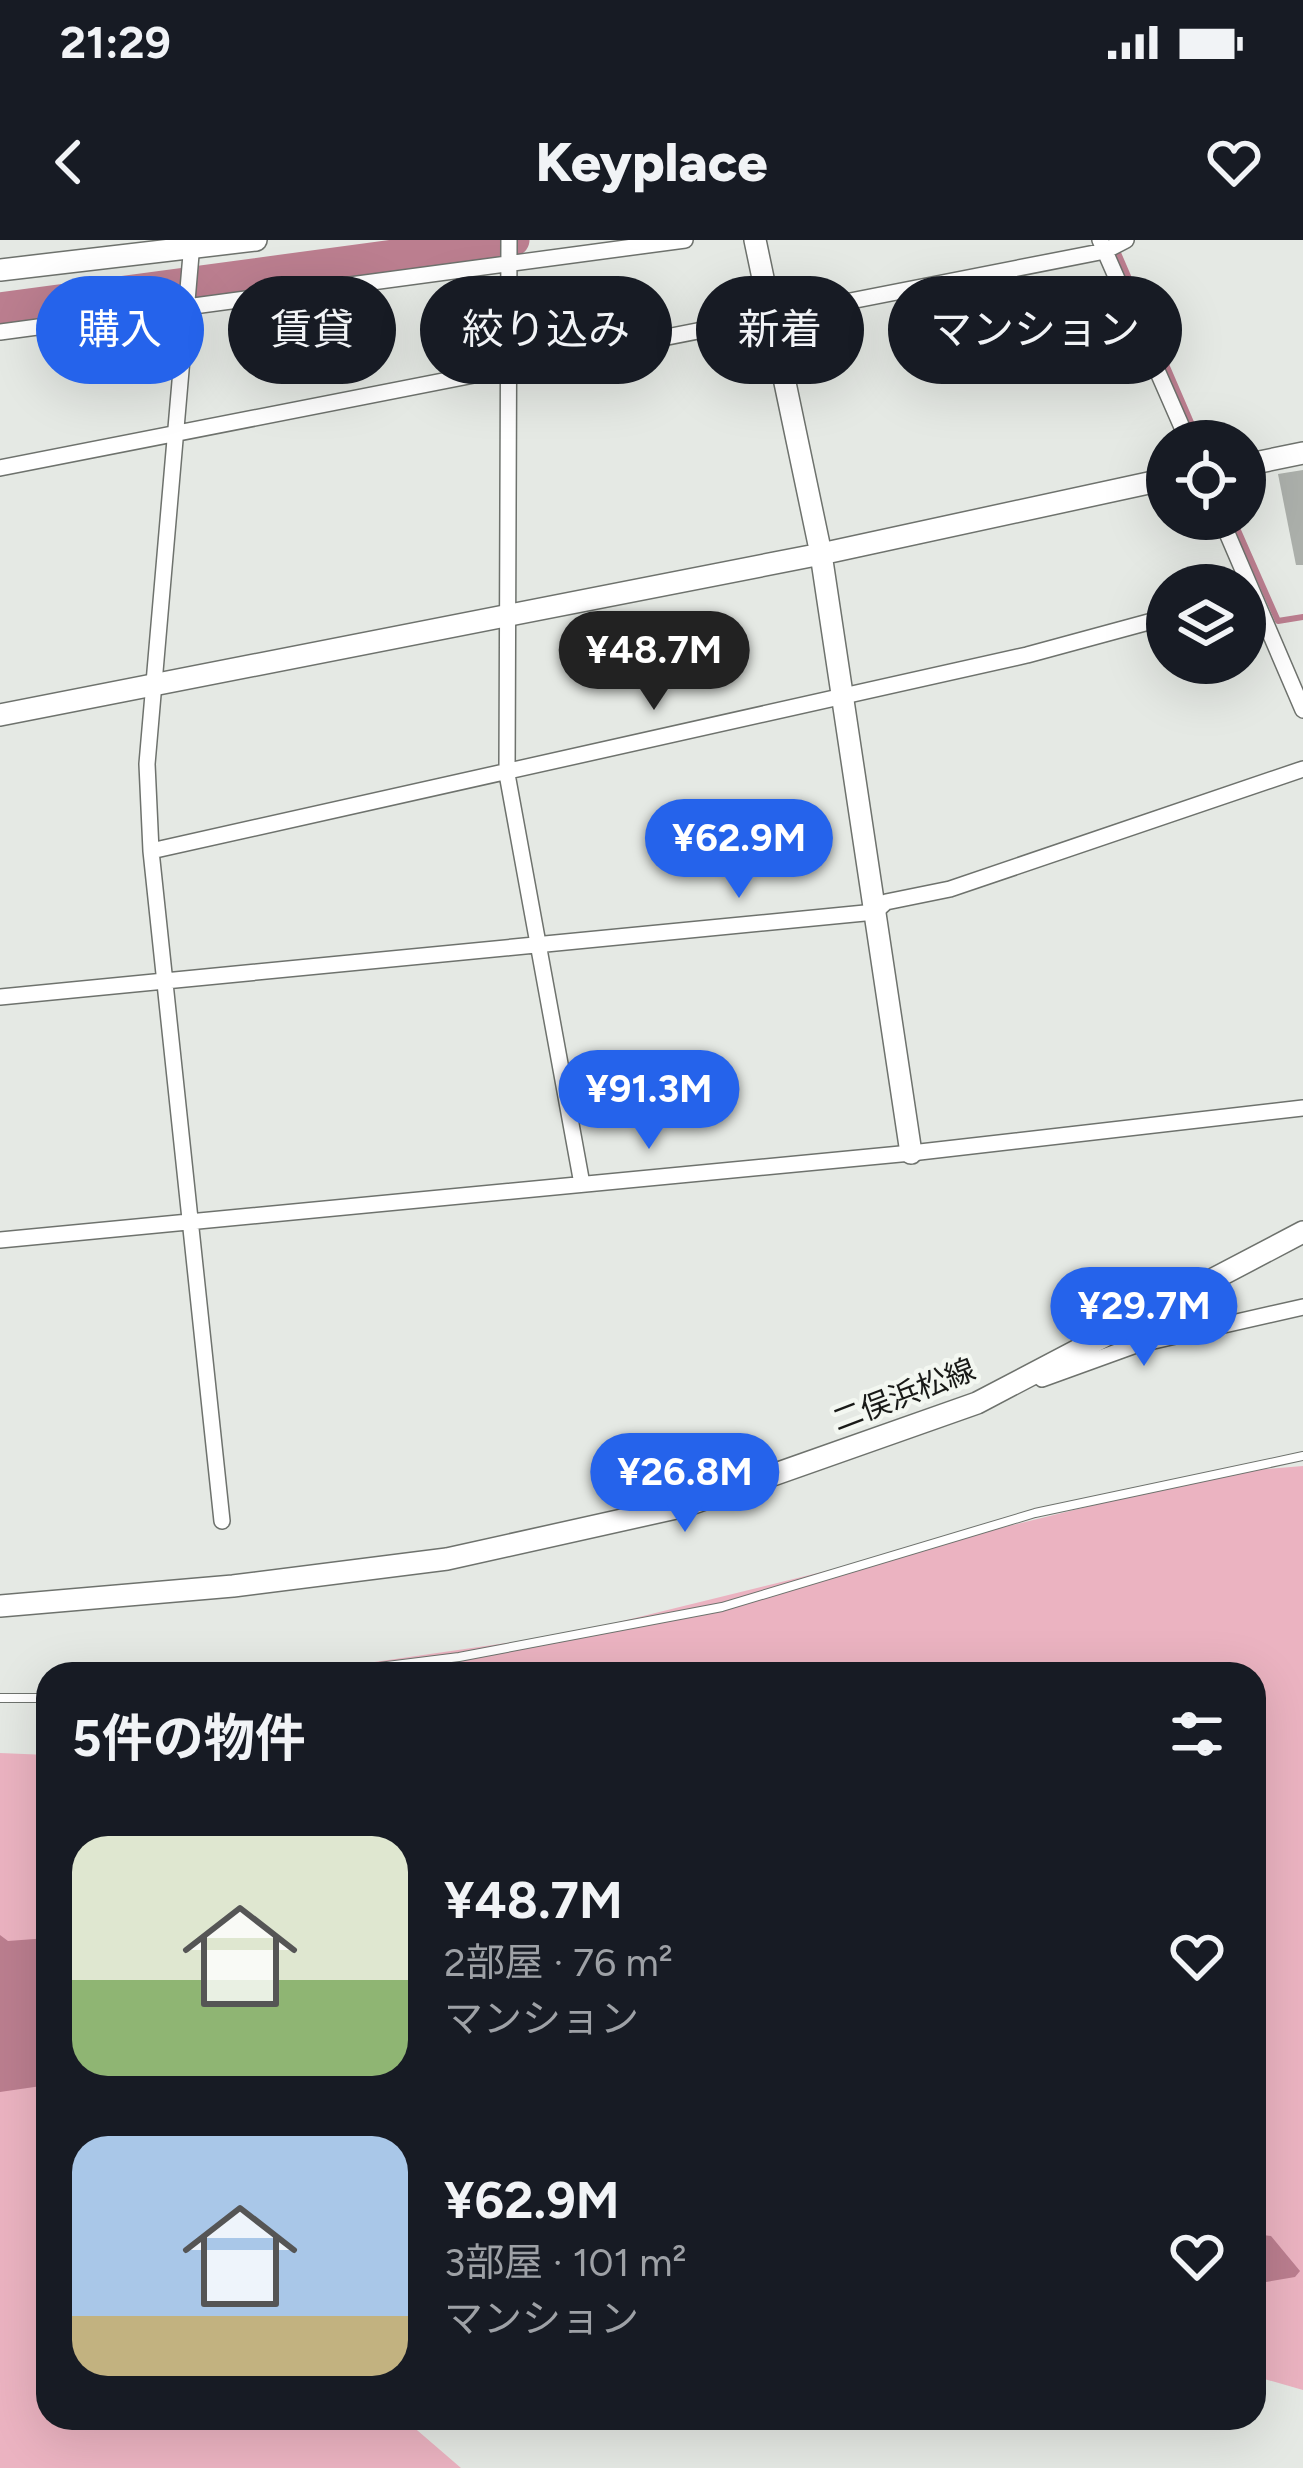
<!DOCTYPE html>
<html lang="ja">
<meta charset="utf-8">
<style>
:root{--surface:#171b24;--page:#20242c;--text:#f1f3f6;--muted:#9ea1a6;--accent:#2563eb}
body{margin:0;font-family:Figtree,"Noto Sans JP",sans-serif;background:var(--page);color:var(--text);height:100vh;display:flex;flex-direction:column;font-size:45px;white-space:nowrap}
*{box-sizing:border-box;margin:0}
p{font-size:39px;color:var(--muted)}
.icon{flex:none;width:66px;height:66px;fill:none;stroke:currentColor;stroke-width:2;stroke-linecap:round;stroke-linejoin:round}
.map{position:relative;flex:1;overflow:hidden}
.panel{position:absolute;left:36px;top:1422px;width:1230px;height:768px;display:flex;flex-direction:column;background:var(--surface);border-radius:36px;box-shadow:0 12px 48px #0002}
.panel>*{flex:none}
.top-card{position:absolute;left:36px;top:36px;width:1233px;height:108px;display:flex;gap:24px}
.controls{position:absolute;left:1146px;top:180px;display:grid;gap:24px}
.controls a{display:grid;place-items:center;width:120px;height:120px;border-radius:50%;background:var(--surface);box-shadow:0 12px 48px #0002;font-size:60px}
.price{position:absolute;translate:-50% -102px;padding:0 27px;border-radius:42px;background:var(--accent);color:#fff;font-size:39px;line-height:78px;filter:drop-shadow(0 3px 6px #0008)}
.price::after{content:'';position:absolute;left:50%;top:72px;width:36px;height:27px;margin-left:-18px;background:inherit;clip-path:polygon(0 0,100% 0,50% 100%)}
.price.current{background:#222;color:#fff}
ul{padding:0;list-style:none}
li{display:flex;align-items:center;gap:36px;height:300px;padding:0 36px}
li span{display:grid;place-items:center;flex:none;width:336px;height:240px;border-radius:36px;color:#555}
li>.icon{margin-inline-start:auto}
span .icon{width:144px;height:144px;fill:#fffc;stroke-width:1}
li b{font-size:51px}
h2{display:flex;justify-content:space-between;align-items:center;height:144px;padding:0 36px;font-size:51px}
.chip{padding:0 42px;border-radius:54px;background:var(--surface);box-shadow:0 12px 48px #0002;font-size:42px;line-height:108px}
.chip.current{background:var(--accent);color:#fff}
.status{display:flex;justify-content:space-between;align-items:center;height:84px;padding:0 60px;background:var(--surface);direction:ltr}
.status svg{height:33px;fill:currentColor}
header{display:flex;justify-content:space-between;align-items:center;height:156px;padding:0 36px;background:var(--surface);font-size:54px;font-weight:800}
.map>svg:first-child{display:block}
.green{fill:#ebb3c1}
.water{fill:#bb7e8f}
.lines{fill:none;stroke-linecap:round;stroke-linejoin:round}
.stream{stroke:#bb7e8f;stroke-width:6}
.river{stroke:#bb7e8f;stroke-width:33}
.building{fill:#abafaa}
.lane-casing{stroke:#6e726d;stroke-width:10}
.street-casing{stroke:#6e726d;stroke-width:18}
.secondary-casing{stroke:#6e726d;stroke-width:24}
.lane{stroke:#fff;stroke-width:8}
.street{stroke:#fff;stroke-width:15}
.secondary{stroke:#fff;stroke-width:21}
.labels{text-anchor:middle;stroke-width:9;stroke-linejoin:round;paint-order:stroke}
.street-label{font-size:30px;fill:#181917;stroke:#f3f7f1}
</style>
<div class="status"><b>21:29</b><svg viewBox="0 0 49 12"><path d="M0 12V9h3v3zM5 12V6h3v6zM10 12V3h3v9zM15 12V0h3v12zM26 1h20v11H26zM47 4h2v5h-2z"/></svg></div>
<header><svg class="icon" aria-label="back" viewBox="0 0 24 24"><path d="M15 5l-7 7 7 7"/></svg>Keyplace<svg class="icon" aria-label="heart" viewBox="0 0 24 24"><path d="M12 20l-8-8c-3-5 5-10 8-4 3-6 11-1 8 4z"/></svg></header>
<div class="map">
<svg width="1303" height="2228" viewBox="0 0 1303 2228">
<rect width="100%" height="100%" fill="#e5e9e4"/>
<path class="green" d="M1303,1226V2150L1254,2136V1434H291L570,1394L1228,1232Z
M0,1513L48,1515V2178H403L461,2228H0Z"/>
<path class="water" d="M0,1695L8,1701L48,1698V1845L0,1852Z
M1254,1994L1271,1996L1300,2031L1295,2037L1254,2044Z"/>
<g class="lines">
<path class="stream" d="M1115,6L1199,201
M1233,279L1278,381L1303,377"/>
<path class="river" d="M0,69L513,0"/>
</g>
<path class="building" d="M1303,230V325H1296L1278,234Z"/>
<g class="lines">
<defs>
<path id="lane" d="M323,1434L459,1417L722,1367L1035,1273L1303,1216
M0,1458H48"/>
<path id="street" d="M509,0L507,534L582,944
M1100,0L1188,201
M192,3L147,524L151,611L222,1281
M0,92L685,0
M0,228L1105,11L1126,0
M1221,279L1303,470
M151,611L1027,415L1167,377
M0,757L875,672L886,662L950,649L1303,529
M0,1000L911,913L1303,868
M1042,1139L1136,1105L1303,1067"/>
<path id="secondary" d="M755,0L821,314L911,913
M0,30L256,0
M1245,225L1303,213
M0,475L821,314L1167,239
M0,1366L233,1346L447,1319L685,1266L977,1163L1303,992"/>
</defs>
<use href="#lane" class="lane-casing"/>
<use href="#street" class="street-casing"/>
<use href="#secondary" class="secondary-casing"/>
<use href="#lane" class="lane"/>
<use href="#street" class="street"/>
<use href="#secondary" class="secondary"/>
</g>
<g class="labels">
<g class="street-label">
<text transform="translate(904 1155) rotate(-21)" y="10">二俣浜松線</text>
</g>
</g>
</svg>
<div class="controls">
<a><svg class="icon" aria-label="locate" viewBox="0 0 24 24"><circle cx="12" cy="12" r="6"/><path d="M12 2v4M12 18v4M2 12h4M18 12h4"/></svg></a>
<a><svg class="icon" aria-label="layers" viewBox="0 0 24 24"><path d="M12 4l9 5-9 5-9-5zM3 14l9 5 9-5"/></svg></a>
</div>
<b class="price current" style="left:654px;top:473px">¥48.7M</b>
<b class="price" style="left:739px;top:661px">¥62.9M</b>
<b class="price" style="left:649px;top:912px">¥91.3M</b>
<b class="price" style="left:1144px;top:1129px">¥29.7M</b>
<b class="price" style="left:685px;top:1295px">¥26.8M</b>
<div class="top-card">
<a class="chip current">購入</a>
<a class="chip">賃貸</a>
<a class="chip">絞り込み</a>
<a class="chip">新着</a>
<a class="chip">マンション</a>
</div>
<section class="panel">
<h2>5件の物件<svg class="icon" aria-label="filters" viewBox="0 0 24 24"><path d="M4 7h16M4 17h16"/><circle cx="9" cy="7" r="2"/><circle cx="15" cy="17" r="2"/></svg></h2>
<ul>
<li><span style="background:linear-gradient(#dfe7d0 60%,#8fb573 0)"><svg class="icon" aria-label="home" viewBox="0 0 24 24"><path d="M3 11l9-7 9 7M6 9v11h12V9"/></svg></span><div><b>¥48.7M</b><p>2部屋 · 76 m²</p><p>マンション</p></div><svg class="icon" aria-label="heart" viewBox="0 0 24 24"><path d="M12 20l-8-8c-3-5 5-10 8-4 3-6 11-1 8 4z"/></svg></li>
<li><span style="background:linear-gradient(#a9c7e8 75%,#c2b280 0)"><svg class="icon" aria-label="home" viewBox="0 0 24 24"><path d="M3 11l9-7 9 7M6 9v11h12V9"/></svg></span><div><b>¥62.9M</b><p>3部屋 · 101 m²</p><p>マンション</p></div><svg class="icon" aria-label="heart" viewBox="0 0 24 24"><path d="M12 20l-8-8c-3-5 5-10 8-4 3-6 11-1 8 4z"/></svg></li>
</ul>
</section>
</div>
